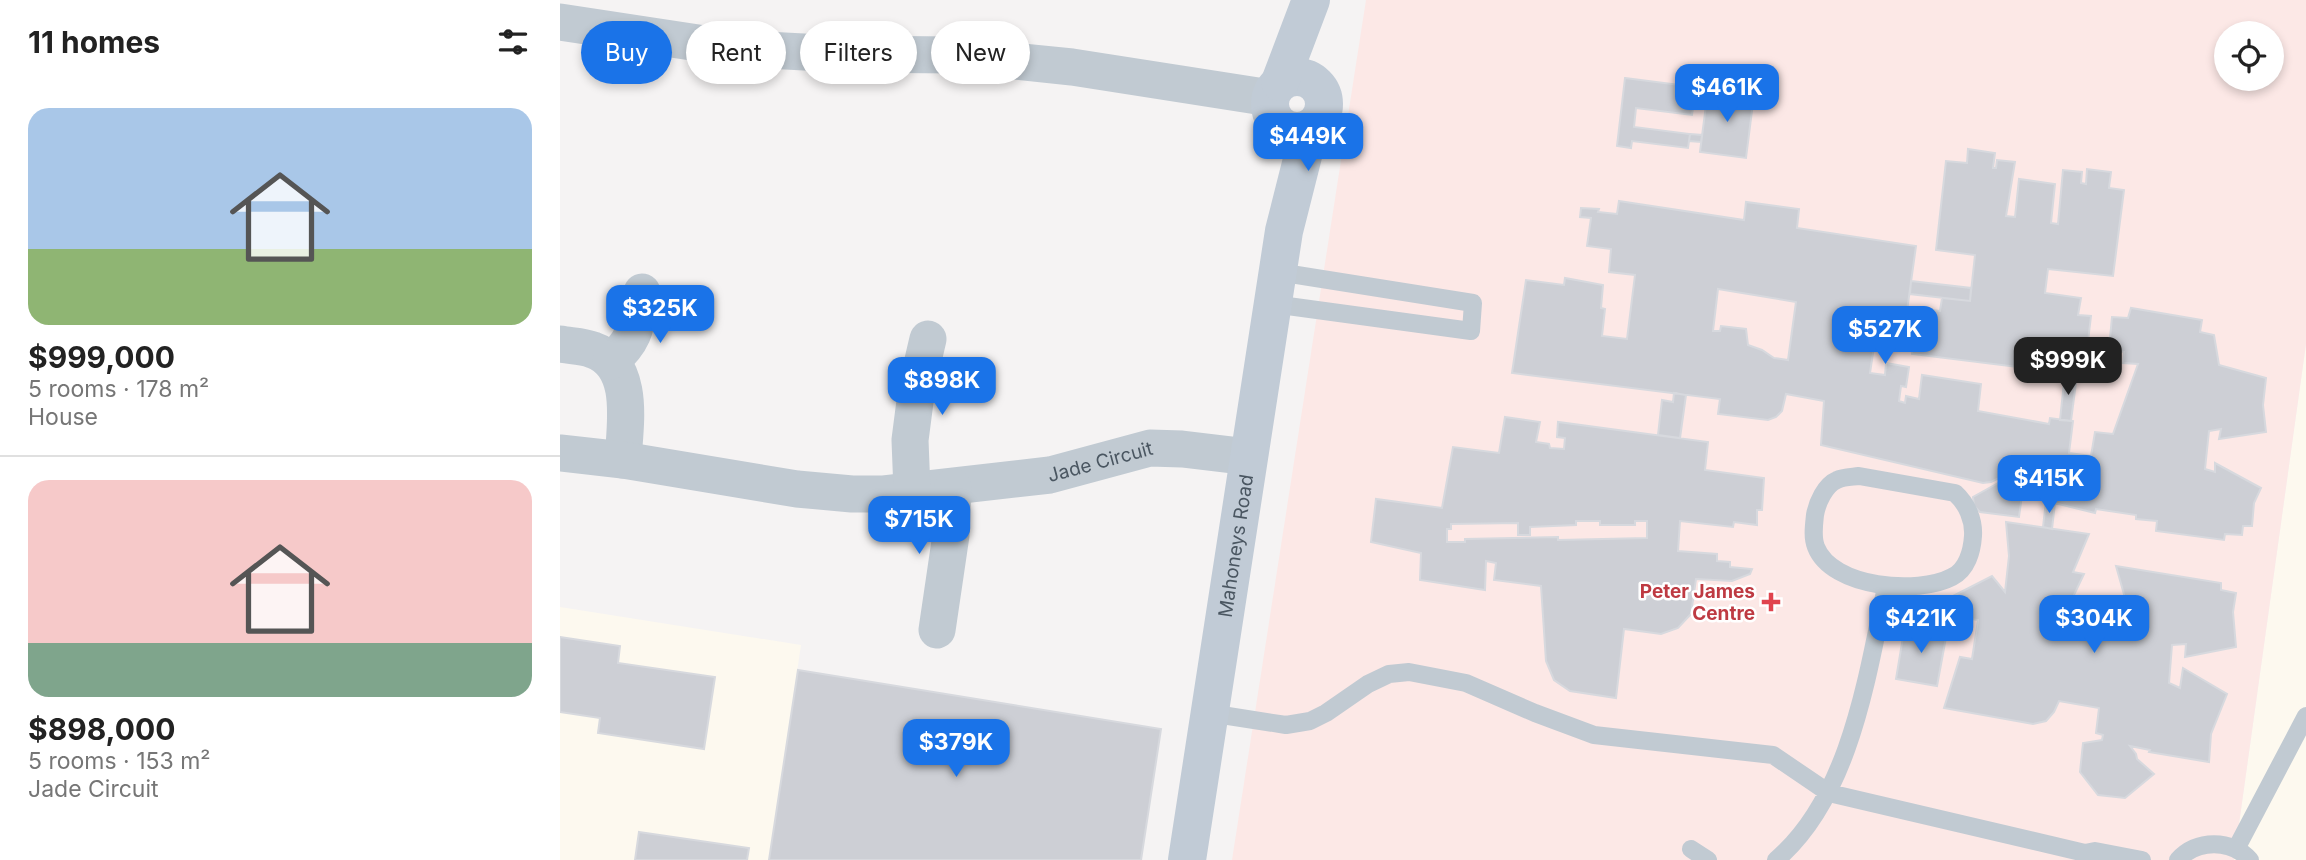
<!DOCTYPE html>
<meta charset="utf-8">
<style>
:root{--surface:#fff;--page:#f2f2f2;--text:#222;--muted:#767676;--line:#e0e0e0;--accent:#1a73e8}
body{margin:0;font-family:Inter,sans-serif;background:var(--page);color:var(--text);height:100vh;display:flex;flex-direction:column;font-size:26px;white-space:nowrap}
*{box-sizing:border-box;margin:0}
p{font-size:23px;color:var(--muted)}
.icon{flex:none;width:38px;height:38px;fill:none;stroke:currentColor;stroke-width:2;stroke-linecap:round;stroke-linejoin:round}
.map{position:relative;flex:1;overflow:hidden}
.sheet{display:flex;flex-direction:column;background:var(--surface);width:560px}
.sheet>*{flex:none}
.guide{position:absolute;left:21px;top:21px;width:665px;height:63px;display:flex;gap:14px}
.controls{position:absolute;left:1654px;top:21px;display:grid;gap:14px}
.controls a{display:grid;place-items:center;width:70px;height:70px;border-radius:50%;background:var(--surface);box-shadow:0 4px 10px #0003;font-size:35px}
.price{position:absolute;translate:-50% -60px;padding:0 16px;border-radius:14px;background:var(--accent);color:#fff;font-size:23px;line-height:46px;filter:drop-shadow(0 2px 4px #0008)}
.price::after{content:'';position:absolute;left:50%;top:42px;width:21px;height:16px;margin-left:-10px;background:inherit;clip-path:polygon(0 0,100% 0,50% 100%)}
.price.active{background:#222;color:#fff}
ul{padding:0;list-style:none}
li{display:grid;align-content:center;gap:14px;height:371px;padding:0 28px}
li+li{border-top:2px solid var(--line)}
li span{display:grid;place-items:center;height:217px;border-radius:21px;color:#555}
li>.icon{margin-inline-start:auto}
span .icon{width:126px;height:126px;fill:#fffc;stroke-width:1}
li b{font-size:30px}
h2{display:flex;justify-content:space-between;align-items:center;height:84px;padding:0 28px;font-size:30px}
.tag{padding:0 24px;border-radius:32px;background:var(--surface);box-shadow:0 4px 10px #0003;font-size:24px;line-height:63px}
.tag.active{background:var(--accent);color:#fff}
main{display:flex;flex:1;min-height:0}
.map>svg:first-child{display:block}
.commercial{fill:#fdf9ef}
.medical{fill:#fce8e6;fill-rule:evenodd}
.building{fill:#cdcfd5;stroke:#d7d9de;stroke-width:2;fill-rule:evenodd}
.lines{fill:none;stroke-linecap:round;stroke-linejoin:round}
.service{stroke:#c1cad2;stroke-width:18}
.minor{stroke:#c1cad2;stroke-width:37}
.secondary{stroke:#c1cbd6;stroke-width:38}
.health-dot{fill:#e0444e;stroke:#fff;stroke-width:2.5}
.labels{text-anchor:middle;stroke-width:5;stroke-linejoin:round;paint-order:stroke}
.street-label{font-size:19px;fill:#4a5661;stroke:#fff}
.health-label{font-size:19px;font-weight:bold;fill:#be3a42;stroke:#fff;text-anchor:end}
</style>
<main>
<section class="sheet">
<h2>11 homes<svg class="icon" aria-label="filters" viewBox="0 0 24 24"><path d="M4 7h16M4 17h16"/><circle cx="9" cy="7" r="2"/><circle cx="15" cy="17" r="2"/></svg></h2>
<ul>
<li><span style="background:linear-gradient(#a9c7e8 65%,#8fb573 0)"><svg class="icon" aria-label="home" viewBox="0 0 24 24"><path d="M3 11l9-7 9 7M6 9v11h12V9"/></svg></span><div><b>$999,000</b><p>5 rooms · 178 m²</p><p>House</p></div></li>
<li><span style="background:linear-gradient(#f6c9c9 75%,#7fa58c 0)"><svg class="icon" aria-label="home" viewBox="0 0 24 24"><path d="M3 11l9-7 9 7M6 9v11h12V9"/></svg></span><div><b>$898,000</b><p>5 rooms · 153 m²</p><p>Jade Circuit</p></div></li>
</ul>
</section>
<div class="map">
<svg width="1746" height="860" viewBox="0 0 1746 860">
<rect width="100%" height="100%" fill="#f5f3f3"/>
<path class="commercial" d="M1746,344V860H1674Z
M0,607L241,645L209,860H0Z"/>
<path class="medical" d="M806,0H1746V344L1674,860H672ZM1666,33H1712V79H1666Z"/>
<path class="building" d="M1065,78L1136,87L1132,115L1076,108L1074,127L1130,134L1128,148L1072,141L1071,148L1057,146Z
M1148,89L1194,95L1186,158L1140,152Z
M1130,134L1142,135L1141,142L1129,141Z
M1408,149L1435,153L1433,168H1436L1437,160L1455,162L1446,216L1455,217L1459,179L1495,184L1491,223L1498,224L1503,170L1522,172L1521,183L1526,184L1527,169L1551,172L1549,188L1564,190L1553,276L1488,269L1485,293L1521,298L1518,315L1531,316L1524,375L1352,354L1357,308L1380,311L1382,298L1410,301L1415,255L1376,250L1386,161L1407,163Z
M1059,201L1184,220L1186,202L1239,209L1237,228L1356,246L1346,318L1319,313L1310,373L1325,375L1326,363L1349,367L1346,387L1341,386L1339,401L1345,403L1346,396L1359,399L1362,375L1421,384L1418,411L1489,424L1490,418L1513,421L1509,453L1531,456L1535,432L1553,434L1578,364L1563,363L1564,352L1549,349L1552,317L1568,318L1571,308L1642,320L1640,332L1654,335L1659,365L1706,378L1703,405L1706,432L1659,439L1661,429L1649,431L1645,469L1655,472V463L1701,488L1694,503L1692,526H1683L1682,535L1665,534L1664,540L1596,531L1597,521L1576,519V515L1536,509L1535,513L1462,495L1459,517L1420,512L1414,506L1413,497L1447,478L1445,475L1431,482L1423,483L1261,445L1264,401L1226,394L1222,411L1216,417L1208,420L1158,414L1160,399L952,373L966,280L1004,285L1005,278L1043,285L1041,308L1045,309L1042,336L1067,339L1075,275L1049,272L1051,249L1027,246L1031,218L1020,217L1021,208L1039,209L1038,212L1057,214ZM1158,289L1236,302L1228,360L1214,358L1202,350L1188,345L1186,329L1161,326L1160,331H1153Z
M1351,281L1411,288L1410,301L1350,294Z
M1505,373L1517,375L1511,421L1500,420Z
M1114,393L1126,395L1120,438L1098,435L1102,400L1113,402Z
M945,417L980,422L976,442L989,444L990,448L1004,449L1005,438L997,437L998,422L1148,442L1145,470L1204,478L1202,510H1197V525L1174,522L1173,527L1120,521L1118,551L1157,554V561L1170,562V567L1192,569L1190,574L1172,581L1136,579L1131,614L1118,628L1101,634L1064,629L1056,698L1010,691L994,680L986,661L981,586L934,580L936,563L926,561L925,590L860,580L861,553L811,542L816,499L882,508L893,447L939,453ZM1016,521H1040V525H1075V521H1087V538L998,540V537L905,539V542H887V529H891V524L958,523V535H970V527L1016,525Z
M1486,501L1495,503L1492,529L1483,527Z
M1446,522L1529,534L1513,572L1524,574L1513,597L1567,605L1556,566L1661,583V590L1676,593L1673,612L1676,647L1625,657L1626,644L1612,645L1609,683L1620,688L1623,668L1667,694L1651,734L1649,762L1589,752L1590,750L1570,746L1576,754L1577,759L1594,774L1565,798L1538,795L1520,772L1523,743L1542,740L1543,735L1536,733L1539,708L1499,701L1494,712L1486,721L1473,724L1384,708L1400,657L1412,659L1418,620L1398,617L1392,612L1391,605L1393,596L1432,576L1445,592L1449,556Z
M1345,625L1387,632L1377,686L1336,679Z
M0,637L60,646L58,663L155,677L144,749L38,733L40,718L0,712Z
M238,670L601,729L581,860H209Z
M79,832L189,848L187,860H75Z"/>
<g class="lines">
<path class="service" d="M713,304L911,331L913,303L718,272
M1299,476L1395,493C1407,504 1414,520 1413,536C1412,551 1407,570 1392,577C1358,595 1272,588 1256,547C1252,537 1254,525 1255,515C1257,503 1265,485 1277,480C1283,477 1292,477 1299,476Z
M649,713L726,725L750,721L766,713L808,684L829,674L849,672L906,683L975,713L1034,735L1213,755L1269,793L1525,853L1535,851L1582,860
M1131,849L1148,860
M1676,849L1746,716
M1216,860C1290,797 1307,677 1326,587
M1618,860C1637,839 1671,839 1690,860"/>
<g class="minor">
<path d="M0,22L171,48L281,54L395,55L512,67L710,98"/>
<path d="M0,344C10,346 23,346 33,350C76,365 65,425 63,460"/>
<path d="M51,361C77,339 76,324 82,292"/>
<path id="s1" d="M0,453L63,460L237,489L292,494H324L490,475L590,448L622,449L689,457"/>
<path d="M352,491L350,440L357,386L368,339"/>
<path d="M377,630L391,535L393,487"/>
</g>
<g class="secondary">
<circle cx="737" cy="104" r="27"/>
<path d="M720,82L751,0"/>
<path id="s2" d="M627,860L724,231L750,128"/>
</g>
</g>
<path class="health-dot" d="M1207.5 591.5h7v7h7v7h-7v7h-7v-7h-7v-7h7z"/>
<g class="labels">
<g class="street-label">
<text dy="7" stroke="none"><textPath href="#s1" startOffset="546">Jade Circuit</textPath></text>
<text dy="7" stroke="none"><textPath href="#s2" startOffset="318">Mahoneys Road</textPath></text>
</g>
<g class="health-label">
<text x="1195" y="598">Peter James<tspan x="1195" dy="22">Centre</tspan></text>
</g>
</g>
</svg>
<div class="controls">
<a><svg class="icon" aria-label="locate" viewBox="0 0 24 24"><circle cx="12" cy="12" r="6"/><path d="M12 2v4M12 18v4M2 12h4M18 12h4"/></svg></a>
</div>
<b class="price" style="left:1167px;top:124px">$461K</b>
<b class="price" style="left:748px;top:173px">$449K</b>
<b class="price" style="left:100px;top:345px">$325K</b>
<b class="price" style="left:1325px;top:366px">$527K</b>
<b class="price active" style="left:1508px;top:397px">$999K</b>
<b class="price" style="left:382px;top:417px">$898K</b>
<b class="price" style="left:1489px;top:515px">$415K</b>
<b class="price" style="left:359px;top:556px">$715K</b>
<b class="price" style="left:1361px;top:655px">$421K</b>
<b class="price" style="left:1534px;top:655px">$304K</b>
<b class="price" style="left:396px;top:779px">$379K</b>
<div class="guide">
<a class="tag active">Buy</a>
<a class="tag">Rent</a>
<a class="tag">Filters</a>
<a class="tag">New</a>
</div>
</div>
</main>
